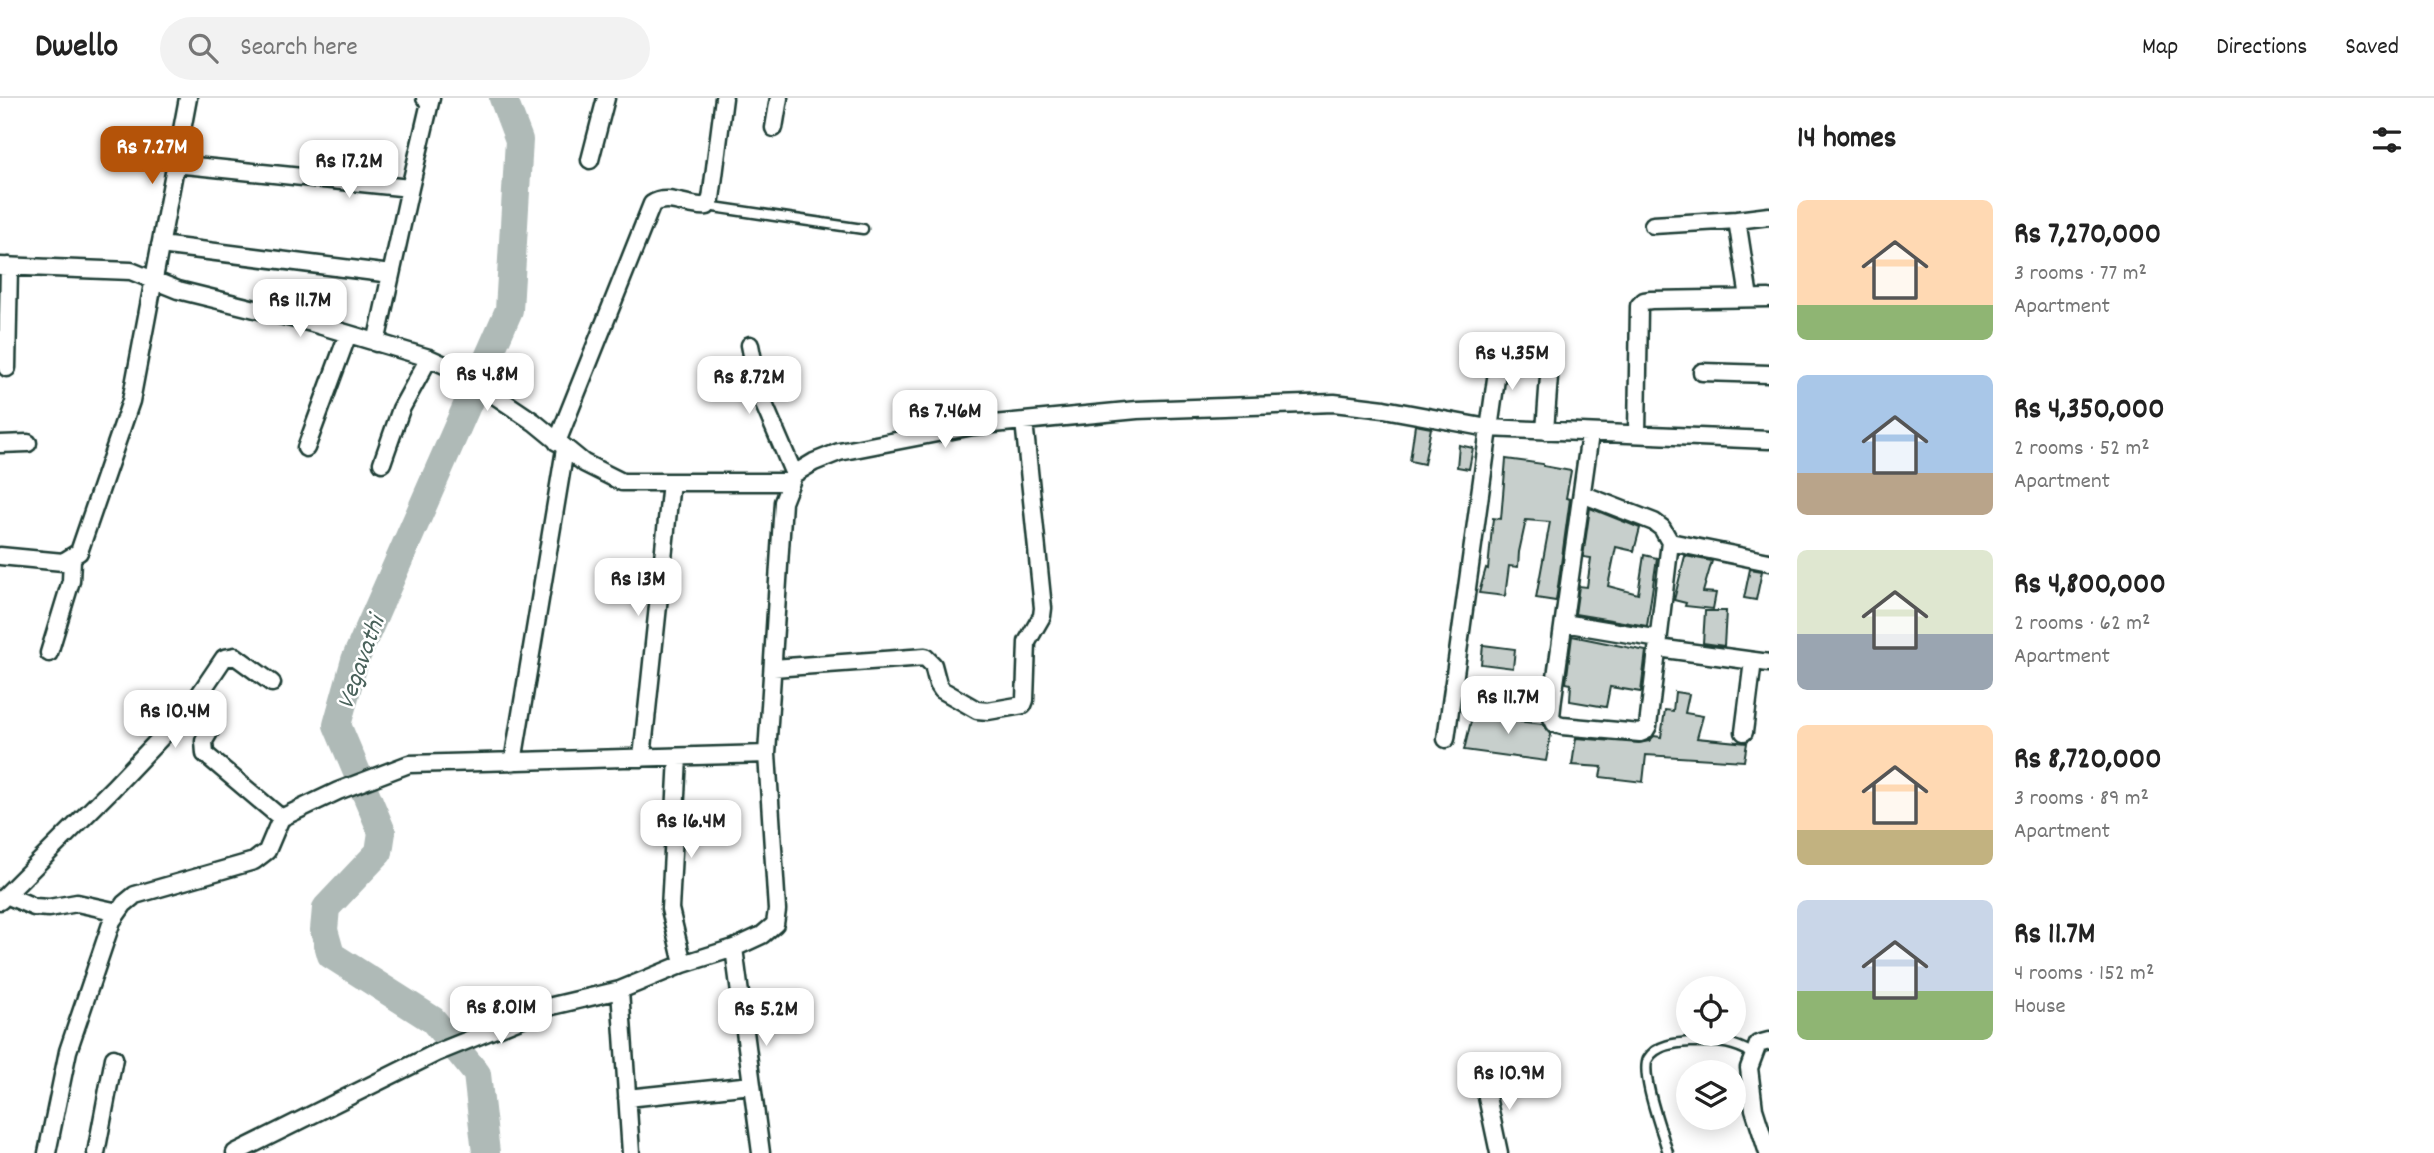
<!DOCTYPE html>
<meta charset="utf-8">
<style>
:root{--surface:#fff;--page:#f2f2f2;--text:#222;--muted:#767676;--line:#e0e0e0;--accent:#b45309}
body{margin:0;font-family:Dekko,sans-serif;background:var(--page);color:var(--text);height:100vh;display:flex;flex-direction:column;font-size:26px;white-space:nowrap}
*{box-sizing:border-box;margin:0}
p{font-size:23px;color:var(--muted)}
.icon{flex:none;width:38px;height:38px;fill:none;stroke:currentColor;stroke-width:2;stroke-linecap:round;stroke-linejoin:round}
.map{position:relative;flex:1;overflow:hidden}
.side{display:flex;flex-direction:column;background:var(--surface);width:665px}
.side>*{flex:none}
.buttons{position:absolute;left:1676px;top:878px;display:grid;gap:14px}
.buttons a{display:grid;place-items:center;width:70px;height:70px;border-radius:50%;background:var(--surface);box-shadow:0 4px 18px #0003;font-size:35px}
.price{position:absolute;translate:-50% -60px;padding:0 16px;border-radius:14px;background:#fff;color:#222;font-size:23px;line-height:46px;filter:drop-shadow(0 2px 4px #0008)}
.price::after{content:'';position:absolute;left:50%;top:42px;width:21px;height:16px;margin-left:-10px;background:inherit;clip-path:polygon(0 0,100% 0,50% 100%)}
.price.current{background:var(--accent);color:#fff}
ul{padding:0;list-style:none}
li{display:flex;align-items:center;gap:21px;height:175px;padding:0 28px}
li span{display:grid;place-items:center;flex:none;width:196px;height:140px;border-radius:10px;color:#555}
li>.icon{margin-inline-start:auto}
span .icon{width:84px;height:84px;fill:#fffc;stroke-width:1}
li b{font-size:30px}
h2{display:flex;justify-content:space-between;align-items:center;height:84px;padding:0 28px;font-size:30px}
header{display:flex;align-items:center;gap:42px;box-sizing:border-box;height:98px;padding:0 35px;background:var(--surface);border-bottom:2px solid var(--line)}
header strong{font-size:33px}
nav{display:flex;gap:38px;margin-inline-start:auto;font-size:24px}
.search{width:490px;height:63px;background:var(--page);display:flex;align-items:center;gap:18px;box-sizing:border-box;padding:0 24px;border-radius:38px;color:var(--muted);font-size:26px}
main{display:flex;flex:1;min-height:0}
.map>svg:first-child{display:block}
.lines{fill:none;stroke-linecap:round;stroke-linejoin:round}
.river{stroke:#afbab7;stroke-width:28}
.building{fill:#c7cfcc;stroke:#1f3d34;stroke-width:2}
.lane-casing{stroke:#1f3d34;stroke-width:13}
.street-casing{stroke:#1f3d34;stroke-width:21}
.lane{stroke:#fff;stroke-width:8}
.street{stroke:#fff;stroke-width:16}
.labels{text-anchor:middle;stroke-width:5;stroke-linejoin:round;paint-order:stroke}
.water-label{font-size:26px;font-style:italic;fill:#4a625b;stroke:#fff}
</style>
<header>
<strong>Dwello</strong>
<div class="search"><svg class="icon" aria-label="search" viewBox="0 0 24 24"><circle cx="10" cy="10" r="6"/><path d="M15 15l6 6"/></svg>Search here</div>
<nav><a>Map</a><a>Directions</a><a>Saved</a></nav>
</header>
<main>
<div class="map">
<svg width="1769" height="1055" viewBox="0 0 1769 1055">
<rect width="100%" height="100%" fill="#fff"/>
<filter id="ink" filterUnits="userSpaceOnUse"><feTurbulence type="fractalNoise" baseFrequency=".0143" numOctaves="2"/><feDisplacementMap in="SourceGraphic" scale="14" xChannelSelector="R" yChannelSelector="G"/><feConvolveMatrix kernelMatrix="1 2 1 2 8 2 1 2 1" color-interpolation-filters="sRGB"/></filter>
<g filter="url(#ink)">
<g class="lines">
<path class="river" d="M486,1055L477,976L433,922L331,857L324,832L326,810L379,754L382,734L337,627L355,562L509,212L519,42L503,0"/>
</g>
<path class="building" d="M1415,327L1431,330L1424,366L1410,363Z
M1459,347L1473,350L1469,371L1457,369Z
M1506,361L1543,366V368L1571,373L1566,400L1570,401L1556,503L1536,500L1550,424L1526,422L1519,454L1518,469L1509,468L1505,498L1479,495L1486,470L1488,471L1493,420L1501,421Z
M1590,410L1640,430L1634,453L1616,449L1608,488L1638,496L1644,457L1657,460L1647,528L1575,516L1579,488L1587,489L1591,460L1583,459Z
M1685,458L1712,463L1703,494L1716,495L1713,511L1685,508L1686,505L1674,502Z
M1750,471L1762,473L1756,502L1744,500Z
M1705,513H1726L1724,548L1703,545Z
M1572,538L1646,553L1641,594L1610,589L1606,609L1570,603L1571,586L1566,585Z
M1483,547L1515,551L1513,570L1481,566Z
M1675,594L1689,596L1685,615L1703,618L1697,640L1747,645L1744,663L1646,657L1643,684L1600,679L1602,669L1572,667L1576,640L1639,645L1649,643L1654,638L1661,639L1665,612L1673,613Z
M1496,604L1511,606L1508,622L1543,626L1551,636L1546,663L1464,652L1472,619L1494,621Z"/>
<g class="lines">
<defs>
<path id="lane" d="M707,108L863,131
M1668,1055C1663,1036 1640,977 1648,961C1656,946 1678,945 1692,944C1719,944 1729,942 1754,956"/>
<path id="street" d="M774,30L779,0
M590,62L606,0
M175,66L410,90L376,245
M410,90L431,0H425
M1653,127L1737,122
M160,147L391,176
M0,168L131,173L178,192L312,225L429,260L460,274L534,324L584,365L622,384H789
M1749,200L1737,122L1769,118
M750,247L760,297L794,376
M7,270L9,168
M1702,274L1769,276
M1545,333L1551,251
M1637,336L1639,208L1644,203L1651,202L1769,200
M557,344L652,106C668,95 688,110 707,108L711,101L724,0
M0,346L28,345
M306,350L348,236
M382,365L401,311L429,260
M1582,396L1654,424L1662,430L1670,444L1648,628L1645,633L1640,635L1562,628L1555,626L1551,618L1553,600L1590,336
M1670,444L1769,464
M0,458L63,464L79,454L131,303L188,0
M1564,525L1659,541
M1658,550L1769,565
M49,555L71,483L72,461
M773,570L925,559L933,567L938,586L942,592L977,612L988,613L1023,607L1025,602L1027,544L1042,518L1043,510L1024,323
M1453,588L1553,600
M193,606L224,560L235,558L272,585
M1744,634L1753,563
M1446,641L1500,252
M678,659L670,811L683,866
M642,660L671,384
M513,664L565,351
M6,797L34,809L49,810L77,805L118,814
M0,803L113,690L193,606L212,618L215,624L204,643L205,656L281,720L338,693L409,666L767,656
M734,850L761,1055
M620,892L631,1055
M1483,980L1499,1055
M627,1000L752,987
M47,1055L68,953L112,823L124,806L135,797L254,763L267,753L281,720
M96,1055L114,960
M235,1055L436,955L552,908L620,892L683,866L734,850L762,837L775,826L777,812L767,656L783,404L794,376L814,364L839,354L973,328L1137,312L1334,305L1384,311L1488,330L1769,342
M1768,1055L1754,1011L1749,970L1758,946L1769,943"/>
</defs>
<use href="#lane" class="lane-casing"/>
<use href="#street" class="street-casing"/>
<use href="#lane" class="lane"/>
<use href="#street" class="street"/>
</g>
</g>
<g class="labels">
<g class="water-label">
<text transform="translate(359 564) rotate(-70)" y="9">Vegavathi</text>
</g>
</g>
</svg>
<div class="buttons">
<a><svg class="icon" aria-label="locate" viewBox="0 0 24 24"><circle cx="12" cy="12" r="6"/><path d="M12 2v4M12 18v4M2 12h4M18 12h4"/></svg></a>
<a><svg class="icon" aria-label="layers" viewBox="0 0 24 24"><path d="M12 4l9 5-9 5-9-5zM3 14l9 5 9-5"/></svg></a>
</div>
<b class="price current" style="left:152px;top:88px">Rs 7.27M</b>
<b class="price" style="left:349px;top:102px">Rs 17.2M</b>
<b class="price" style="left:300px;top:241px">Rs 11.7M</b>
<b class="price" style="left:1512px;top:294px">Rs 4.35M</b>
<b class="price" style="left:487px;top:315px">Rs 4.8M</b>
<b class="price" style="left:749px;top:318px">Rs 8.72M</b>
<b class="price" style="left:945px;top:352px">Rs 7.46M</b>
<b class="price" style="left:638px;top:520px">Rs 13M</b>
<b class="price" style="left:1508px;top:638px">Rs 11.7M</b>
<b class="price" style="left:175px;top:652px">Rs 10.4M</b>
<b class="price" style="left:691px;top:762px">Rs 16.4M</b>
<b class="price" style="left:501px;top:948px">Rs 8.01M</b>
<b class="price" style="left:766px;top:950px">Rs 5.2M</b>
<b class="price" style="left:1509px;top:1014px">Rs 10.9M</b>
</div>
<section class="side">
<h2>14 homes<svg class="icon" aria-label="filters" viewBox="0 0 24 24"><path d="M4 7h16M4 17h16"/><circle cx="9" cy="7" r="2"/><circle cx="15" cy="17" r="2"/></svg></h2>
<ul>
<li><span style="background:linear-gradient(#ffd9b3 75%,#8fb573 0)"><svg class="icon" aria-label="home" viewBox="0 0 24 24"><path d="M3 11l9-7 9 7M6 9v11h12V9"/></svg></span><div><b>Rs 7,270,000</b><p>3 rooms · 77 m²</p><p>Apartment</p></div></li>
<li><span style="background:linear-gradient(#a9c7e8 70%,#b9a48a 0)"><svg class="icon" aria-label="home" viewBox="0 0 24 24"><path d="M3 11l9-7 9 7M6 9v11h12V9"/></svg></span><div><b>Rs 4,350,000</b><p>2 rooms · 52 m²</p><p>Apartment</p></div></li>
<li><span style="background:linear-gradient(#dfe7d0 60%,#9aa5b1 0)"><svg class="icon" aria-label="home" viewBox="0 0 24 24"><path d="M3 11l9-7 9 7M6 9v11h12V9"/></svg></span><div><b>Rs 4,800,000</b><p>2 rooms · 62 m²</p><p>Apartment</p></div></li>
<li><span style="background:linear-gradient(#ffd9b3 75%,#c2b280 0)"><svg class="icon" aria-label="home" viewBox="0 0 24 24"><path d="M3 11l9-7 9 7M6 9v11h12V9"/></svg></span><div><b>Rs 8,720,000</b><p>3 rooms · 89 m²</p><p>Apartment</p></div></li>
<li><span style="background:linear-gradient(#c9d6e8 65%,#8fb573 0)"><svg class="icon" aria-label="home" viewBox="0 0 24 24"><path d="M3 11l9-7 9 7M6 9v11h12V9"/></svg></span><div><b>Rs 11.7M</b><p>4 rooms · 152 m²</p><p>House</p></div></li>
</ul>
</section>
</main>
